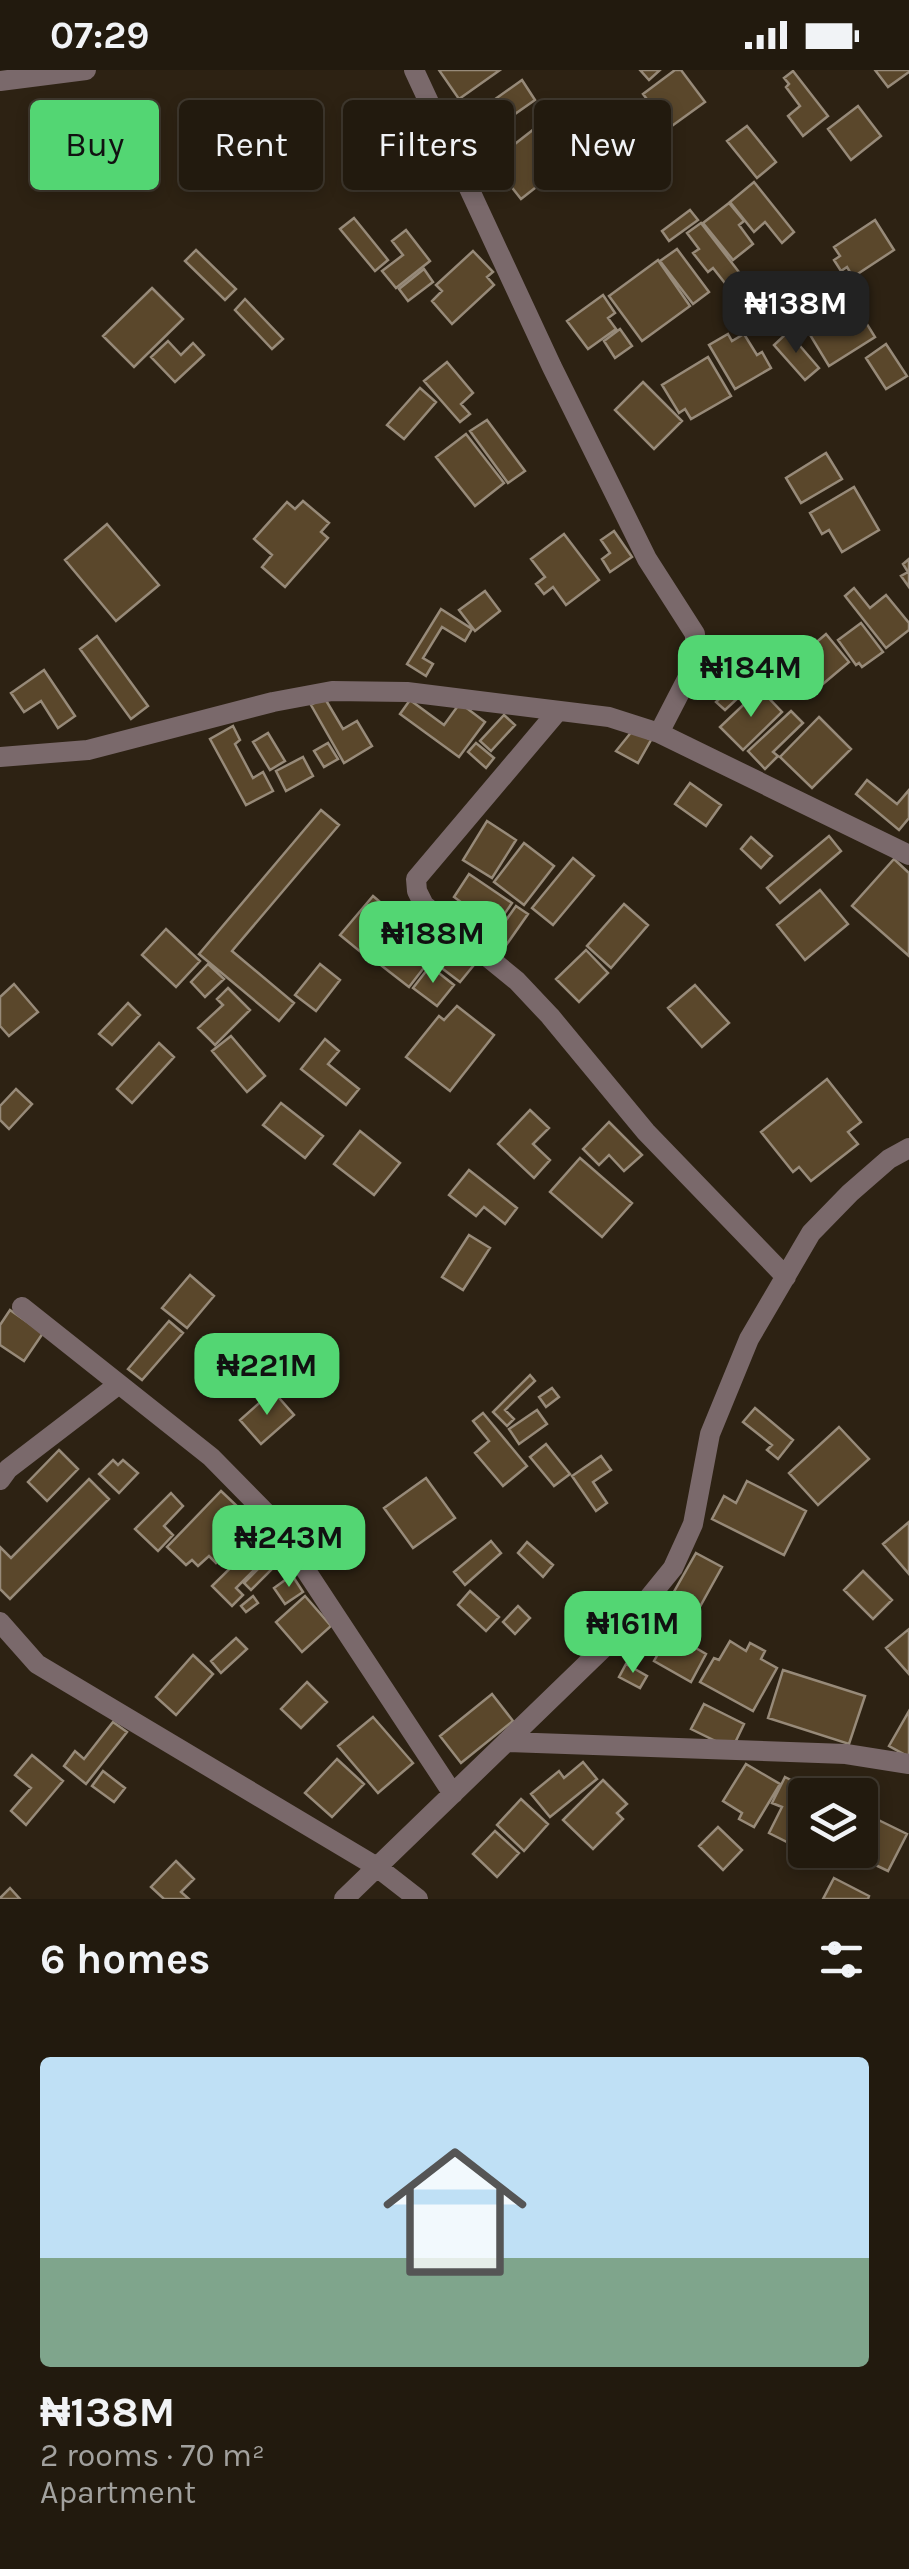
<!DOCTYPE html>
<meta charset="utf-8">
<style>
:root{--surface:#221a0e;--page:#2e271c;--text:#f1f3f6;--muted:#a2a19e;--line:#3f382e;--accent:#53d673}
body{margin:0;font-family:Karla,sans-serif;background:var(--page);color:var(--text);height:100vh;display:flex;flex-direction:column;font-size:38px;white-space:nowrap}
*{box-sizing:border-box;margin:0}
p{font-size:32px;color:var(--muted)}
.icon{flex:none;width:55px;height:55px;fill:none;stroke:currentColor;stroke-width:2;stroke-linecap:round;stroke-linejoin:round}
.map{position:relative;height:1829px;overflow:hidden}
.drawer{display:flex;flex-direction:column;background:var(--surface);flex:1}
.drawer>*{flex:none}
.hud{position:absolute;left:30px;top:30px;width:850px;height:90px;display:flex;gap:20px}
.fabs{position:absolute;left:788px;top:1708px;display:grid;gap:20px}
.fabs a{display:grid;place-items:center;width:90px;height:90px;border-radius:10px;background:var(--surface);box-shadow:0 5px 15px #0003,0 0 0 2px var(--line);font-size:50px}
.price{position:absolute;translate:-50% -85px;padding:0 22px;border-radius:20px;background:var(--accent);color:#111;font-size:32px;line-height:65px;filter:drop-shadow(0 2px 5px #0008)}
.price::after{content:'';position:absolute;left:50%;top:60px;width:30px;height:22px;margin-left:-15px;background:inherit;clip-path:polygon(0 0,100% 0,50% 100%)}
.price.active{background:#222;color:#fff}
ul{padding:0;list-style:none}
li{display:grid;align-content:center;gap:20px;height:530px;padding:0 40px}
li span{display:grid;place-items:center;height:310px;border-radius:10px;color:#555}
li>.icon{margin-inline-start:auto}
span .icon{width:180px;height:180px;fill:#fffc;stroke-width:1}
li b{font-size:42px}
h2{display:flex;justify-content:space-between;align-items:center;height:120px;padding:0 40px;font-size:42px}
.pill{padding:0 35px;border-radius:10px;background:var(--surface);box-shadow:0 5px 15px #0003,0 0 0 2px var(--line);font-size:35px;line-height:90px}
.pill.active{background:var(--accent);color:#111}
.status{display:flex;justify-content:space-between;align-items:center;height:70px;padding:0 50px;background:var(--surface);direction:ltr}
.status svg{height:28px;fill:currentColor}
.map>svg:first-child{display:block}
.building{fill:#5a472b;stroke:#978a79;stroke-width:2.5}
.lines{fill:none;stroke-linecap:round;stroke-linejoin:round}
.minor{stroke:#7a696b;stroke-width:20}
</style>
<div class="status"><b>07:29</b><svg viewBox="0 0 49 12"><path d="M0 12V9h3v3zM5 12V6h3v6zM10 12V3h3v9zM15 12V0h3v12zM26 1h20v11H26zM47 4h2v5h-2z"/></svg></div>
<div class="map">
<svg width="909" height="1829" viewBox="0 0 909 1829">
<rect width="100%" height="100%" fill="#2d2213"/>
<path class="building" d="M439,0H500L459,29Z
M640,0H660L649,10Z
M675,0H681L705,32L669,58L643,24Z
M875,0H909V2L888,17Z
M793,1L828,46L803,66L788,46L800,36L786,17L789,14L784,8Z
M522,10L535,30L505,51L491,32Z
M858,36L881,66L851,90L828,59Z
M548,48L577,85L521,129L492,92Z
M593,50L623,83L611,93L582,60Z
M747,56L776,92L757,108L727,71Z
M754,112L794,162L782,173L765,152L754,162L730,132Z
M729,133L744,151L739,155L753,174L733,190L703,153Z
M690,140L698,150L669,171L662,161Z
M354,148L388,190L375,201L340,159Z
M875,150L894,180L853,207L847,197L841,201L834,190L840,186L834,177Z
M701,153L742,206L728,217L713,198L708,202L693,183L699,179L687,163Z
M406,160L430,191L396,218L382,201L403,185L392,171Z
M677,179L709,222L693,234L660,191Z
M196,180L236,219L225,230L185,191Z
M473,181L493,202L487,207L494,215L452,254L432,231L442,221L436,215Z
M658,190L690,236L642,271L609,226Z
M424,199L433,212L408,231L399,219Z
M152,218L183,249L134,297L103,266Z
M847,222L875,267L829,296L801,250Z
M603,225L615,243L608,248L616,259L588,279L567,251Z
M245,229L283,269L272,279L235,240Z
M620,259L632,276L615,288L604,271Z
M788,262L819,298L805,310L774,275Z
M728,264L732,271L744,264L757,285L762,282L771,298L735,319L709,275Z
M168,271L181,285L193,273L204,285L175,312L151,287Z
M886,274L907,306L886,319L866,288Z
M708,287L731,326L691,349L685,339L679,343L662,315Z
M447,292L473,323L461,334L470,344L460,352L424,311Z
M643,312L682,351L654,379L615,340Z
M420,318L436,332L404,369L387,355Z
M487,350L525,401L508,413L470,361Z
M466,364L504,413L475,436L436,387Z
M826,383L842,409L801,433L786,408Z
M854,417L879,460L842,482L829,460L822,464L810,443Z
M303,431L329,453L321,462L328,468L285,517L262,497L272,485L254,469L287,432L295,439Z
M107,454L159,515L116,551L65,490Z
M614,461L632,487L610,502L602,489L610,483L601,470Z
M564,464L599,510L566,535L553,517L544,524L536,514L545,507L531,489Z
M909,489V517L901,506L908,502L903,494Z
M854,518L870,538L886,525L909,553V560L886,578L845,526Z
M485,521L500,541L475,561L459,540Z
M441,539L472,559L465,571L442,557L423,588L433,594L426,606L407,594Z
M861,553L883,582L862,597L859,593L856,595L838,570Z
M826,564L849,592L817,619L785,582L797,571L806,581Z
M97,566L148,636L131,649L80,579Z
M44,600L75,646L58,658L41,631L24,642L11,623Z
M745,604L755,614L742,627L732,616Z
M730,618L739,627L725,640L716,632Z
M760,619L782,642L743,680L720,657Z
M324,627L343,659L357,651L372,676L344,693L311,635Z
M410,630L444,655L460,633L485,652L459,687L400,644Z
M791,641L803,653L773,682L778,686L765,699L748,681Z
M504,645L515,655L491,681L480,671Z
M819,647L851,679L812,718L780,687Z
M233,656L240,670L235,674L253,708L263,702L273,721L246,735L210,669Z
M633,660L651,670L638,693L616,681Z
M268,663L285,691L270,700L253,672Z
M328,673L338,689L324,697L314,681Z
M476,673L494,688L486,698L468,682Z
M303,687L313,706L286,721L276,701Z
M867,710L897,734L909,720V748L899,760L856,724Z
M690,713L721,735L706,756L675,734Z
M321,740L339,755L232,881L294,933L279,951L199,884Z
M487,751L516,770L492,808L463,790Z
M829,766L841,781L780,833L767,818Z
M751,767L772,786L761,798L741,779Z
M524,773L554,796L524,835L494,812Z
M573,788L594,806L553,855L532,838Z
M894,789L909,803V886L852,836Z
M469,804L512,833L490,865L460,843L465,835L454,827Z
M820,820L848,854L805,890L777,855Z
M373,826L394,844L362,883L340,865Z
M624,834L648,855L611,898L587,876Z
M516,836L528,844L502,881L490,873Z
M440,853L452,862L436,882L413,864L419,856L430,865Z
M166,859L200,891L176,917L142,885Z
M406,865L433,886L409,917L382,896Z
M457,873L478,890L460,912L439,896Z
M586,880L608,903L579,932L556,909Z
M208,894L224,909L205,927L191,912Z
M320,894L340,910L316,941L295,925Z
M430,896L454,915L437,936L413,918Z
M14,914L38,942L9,966L0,956V927Z
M695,915L729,953L702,977L668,938Z
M228,918L250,940L215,975L198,958L223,935L217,929Z
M128,933L140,945L112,975L99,964Z
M457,936L494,965L450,1021L406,987L439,946L444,950Z
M231,966L265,1006L247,1022L212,981Z
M325,969L339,981L328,994L359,1019L346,1035L301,999Z
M159,973L174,987L132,1033L117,1019Z
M827,1009L861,1052L848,1062L858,1074L811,1111L799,1097L793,1102L761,1062Z
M16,1019L32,1034L9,1059L0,1050V1036Z
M281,1033L323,1066L305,1088L263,1055Z
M530,1040L549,1058L533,1074L550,1090L534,1108L498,1074Z
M609,1052L642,1085L624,1101L609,1085L599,1095L583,1079Z
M360,1061L400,1093L374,1125L334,1094Z
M580,1088L632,1133L602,1167L550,1122Z
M469,1100L517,1138L505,1154L484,1137L476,1146L449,1125Z
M469,1165L490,1178L463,1220L442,1207Z
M190,1205L214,1226L187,1258L162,1238Z
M10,1240L43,1263L24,1291L0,1275V1255Z
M169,1251L183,1263L142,1310L128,1299Z
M530,1305L535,1311L505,1340L514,1349L507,1356L493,1342Z
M552,1318L559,1327L546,1337L539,1327Z
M273,1321L294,1345L261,1374L240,1350Z
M755,1338L793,1370L778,1389L767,1380L772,1375L743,1352Z
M537,1340L547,1354L519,1374L509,1359Z
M483,1343L527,1396L503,1416L475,1383L489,1371L473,1351Z
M839,1357L869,1389L818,1435L789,1403Z
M546,1374L570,1404L554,1416L530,1387Z
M59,1380L78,1399L47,1431L28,1412Z
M601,1386L611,1400L593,1412L607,1433L596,1441L572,1406Z
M113,1390L118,1395L123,1390L138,1403L119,1423L99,1404Z
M426,1408L455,1448L413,1478L384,1438Z
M89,1409L109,1429L10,1529L0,1519V1477L11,1488Z
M747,1411L806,1441L784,1485L712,1449L724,1426L736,1433Z
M221,1421L239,1438L236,1441L245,1450L234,1461L241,1468L216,1493L209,1486L198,1496L192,1490L186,1495L167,1477Z
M171,1423L183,1436L164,1456L173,1465L158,1481L135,1459Z
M909,1452V1504L883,1474Z
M268,1461L280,1474L236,1518L243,1525L232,1536L212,1516Z
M491,1471L501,1483L465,1515L454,1502Z
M527,1472L553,1495L543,1507L518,1483Z
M696,1483L722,1497L697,1542L671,1527Z
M265,1492L272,1499L251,1520L244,1513Z
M863,1501L892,1530L873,1549L844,1520Z
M292,1505L303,1522L285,1534L274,1518Z
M470,1521L499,1547L486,1561L458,1535Z
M253,1526L258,1533L246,1542L241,1536Z
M305,1526L331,1556L302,1582L276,1552Z
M518,1536L530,1548L515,1564L503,1552Z
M909,1559V1604L886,1578Z
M670,1563L706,1584L691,1612L654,1591Z
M236,1568L247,1579L221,1603L211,1591Z
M730,1571L746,1581L750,1573L765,1581L761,1589L777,1598L753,1641L700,1612L714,1588L719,1590Z
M193,1585L213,1604L176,1645L156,1627Z
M626,1594L647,1606L640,1618L619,1607Z
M783,1600L865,1626L849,1674L768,1648Z
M307,1612L327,1632L301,1658L281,1639Z
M492,1624L513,1651L461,1693L440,1666Z
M704,1634L744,1654L732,1679L691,1659Z
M909,1641V1687L889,1676Z
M373,1647L413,1693L378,1723L338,1676Z
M113,1652L127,1662L86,1714L64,1696L75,1681L84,1689Z
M32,1685L63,1711L26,1755L11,1741L31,1718L15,1705Z
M337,1689L364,1714L332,1747L305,1723Z
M583,1692L597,1709L550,1747L531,1724L559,1701L564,1708Z
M746,1694L780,1714L754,1757L739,1749L742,1743L723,1731Z
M103,1701L125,1718L114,1732L92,1716Z
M785,1707L814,1722L813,1725H805V1741L789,1773L769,1763L782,1737L772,1733Z
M603,1710L627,1734L617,1743L623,1749L593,1779L563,1750Z
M521,1729L548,1754L524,1781L497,1755Z
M860,1741L907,1764L888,1801L844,1780H860Z
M718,1757L742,1780L723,1800L699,1776Z
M495,1761L519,1783L497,1807L473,1784Z
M176,1791L194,1809L181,1822L189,1829H164L151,1817Z
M834,1808L869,1826L868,1829H823Z
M10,1818L20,1829H0V1828Z"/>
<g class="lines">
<path class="minor" d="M414,0L552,297L647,489L695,564V584L689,605L659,663
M0,11L86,0
M558,641L416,809L417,821L424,835L517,911L550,946L646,1062L786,1207
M0,687L88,680L273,632L332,621L407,622L609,647L659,663L909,785
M22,1237L211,1387L272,1449L453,1724
M0,1410L8,1399L119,1314
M0,1552L37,1594L377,1797L418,1829
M506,1672L846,1684L909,1694
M344,1829L625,1557L673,1498L693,1454L710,1364L749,1269L811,1163L850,1123L889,1089L909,1078"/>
</g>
</svg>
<div class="fabs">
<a><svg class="icon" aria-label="layers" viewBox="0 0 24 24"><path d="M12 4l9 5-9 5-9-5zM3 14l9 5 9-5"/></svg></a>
</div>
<b class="price active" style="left:796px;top:286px">₦138M</b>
<b class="price" style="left:751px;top:650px">₦184M</b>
<b class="price" style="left:433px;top:916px">₦188M</b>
<b class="price" style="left:267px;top:1348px">₦221M</b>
<b class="price" style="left:289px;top:1520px">₦243M</b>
<b class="price" style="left:633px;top:1606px">₦161M</b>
<div class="hud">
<a class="pill active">Buy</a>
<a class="pill">Rent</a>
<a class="pill">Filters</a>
<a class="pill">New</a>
</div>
</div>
<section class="drawer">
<h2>6 homes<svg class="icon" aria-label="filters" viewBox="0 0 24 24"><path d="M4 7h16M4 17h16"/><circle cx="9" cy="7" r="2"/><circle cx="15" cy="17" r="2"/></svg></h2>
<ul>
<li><span style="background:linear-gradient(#bfe0f5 65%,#7fa58c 0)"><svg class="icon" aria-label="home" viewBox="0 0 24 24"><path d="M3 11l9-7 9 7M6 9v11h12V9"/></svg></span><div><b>₦138M</b><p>2 rooms · 70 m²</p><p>Apartment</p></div></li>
</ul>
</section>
